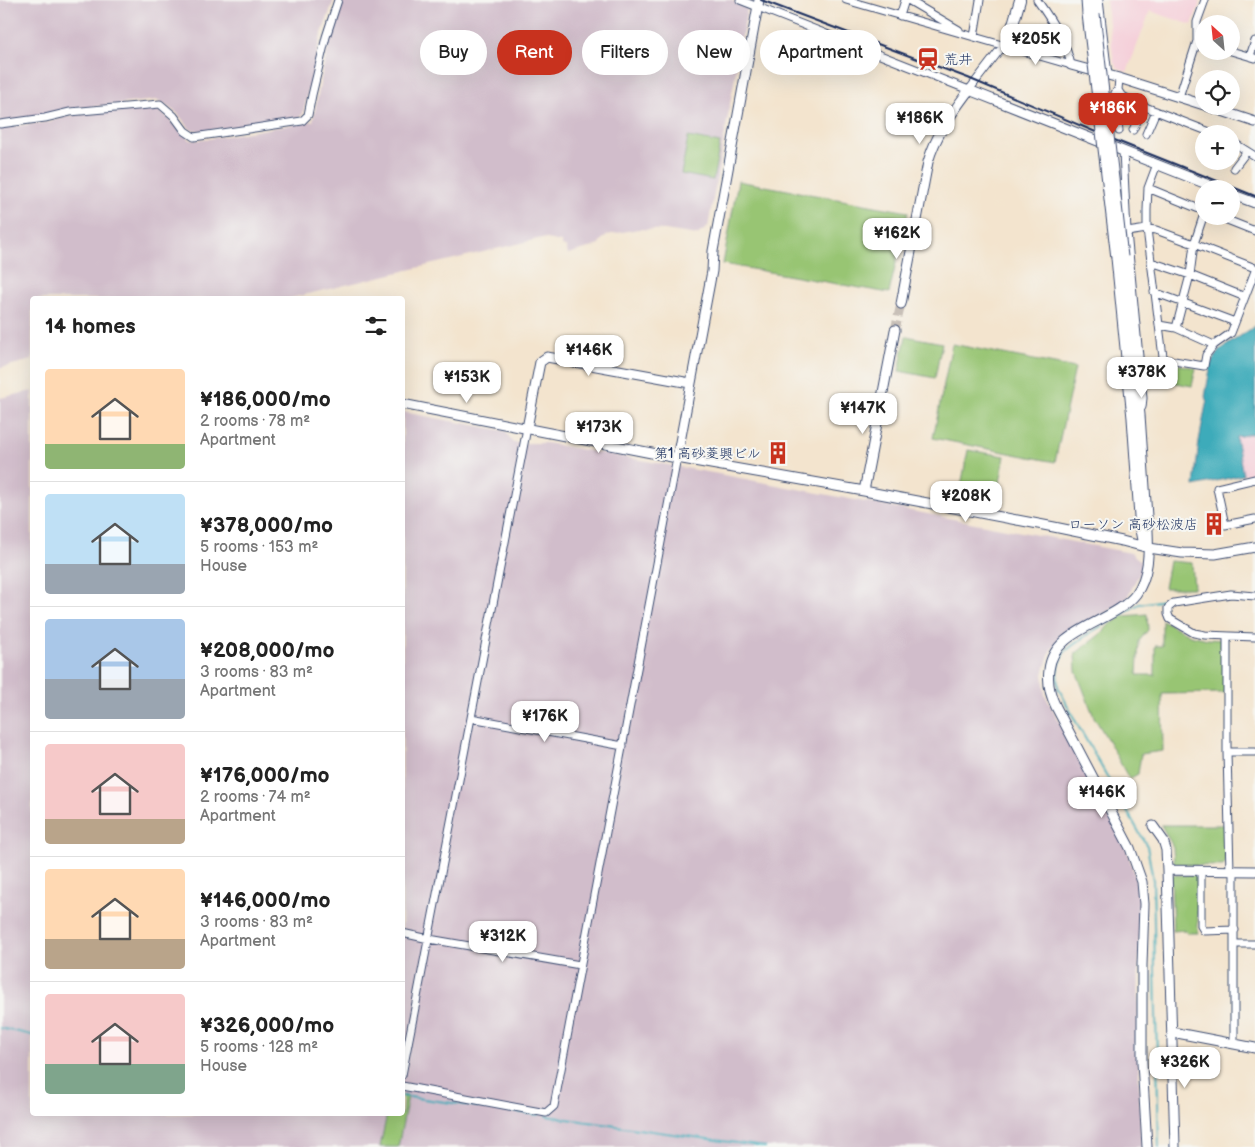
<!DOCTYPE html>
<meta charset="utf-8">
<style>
:root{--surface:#fff;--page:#f6f6f6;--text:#222;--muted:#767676;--line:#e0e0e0;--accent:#c8321e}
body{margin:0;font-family:"Balsamiq Sans","Klee One",sans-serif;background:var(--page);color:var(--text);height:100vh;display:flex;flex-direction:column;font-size:19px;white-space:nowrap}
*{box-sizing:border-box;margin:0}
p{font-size:16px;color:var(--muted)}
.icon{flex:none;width:28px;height:28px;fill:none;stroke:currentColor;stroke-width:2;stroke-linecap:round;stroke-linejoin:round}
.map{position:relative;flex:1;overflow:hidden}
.details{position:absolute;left:30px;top:296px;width:375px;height:820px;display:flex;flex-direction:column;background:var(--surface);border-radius:5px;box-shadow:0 5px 20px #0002}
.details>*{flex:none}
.top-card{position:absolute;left:420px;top:30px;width:475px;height:45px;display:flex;gap:10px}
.needle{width:32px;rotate:333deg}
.controls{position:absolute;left:1195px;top:15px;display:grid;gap:10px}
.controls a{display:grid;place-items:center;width:45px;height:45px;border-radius:50%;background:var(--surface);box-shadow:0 5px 20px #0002;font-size:25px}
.price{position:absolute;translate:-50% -42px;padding:0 11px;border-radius:10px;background:#fff;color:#222;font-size:16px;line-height:32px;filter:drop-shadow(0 1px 2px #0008)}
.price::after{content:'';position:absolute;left:50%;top:30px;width:15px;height:11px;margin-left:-8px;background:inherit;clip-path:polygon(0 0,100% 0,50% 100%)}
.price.on{background:var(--accent);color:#fff}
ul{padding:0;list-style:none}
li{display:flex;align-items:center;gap:15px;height:125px;padding:0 15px}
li+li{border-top:1px solid var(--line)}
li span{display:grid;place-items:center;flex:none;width:140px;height:100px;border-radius:5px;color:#555}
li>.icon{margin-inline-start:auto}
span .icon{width:60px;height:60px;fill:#fffc;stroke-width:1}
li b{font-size:21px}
h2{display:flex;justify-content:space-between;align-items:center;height:60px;padding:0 15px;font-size:21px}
.tag{padding:0 18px;border-radius:22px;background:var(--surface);box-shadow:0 5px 20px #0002;font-size:18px;line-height:45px}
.tag.on{background:var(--accent);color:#fff}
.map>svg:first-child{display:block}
.built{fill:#f5cfd9}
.industrial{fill:#d1bdcb}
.green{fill:#98c573;stroke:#5a7a68}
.water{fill:#3cabba;stroke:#2c6d8c}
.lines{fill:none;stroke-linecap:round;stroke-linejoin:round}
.stream{stroke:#3cabba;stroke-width:2}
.secondary-tunnel{stroke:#c8c0b8;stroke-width:9;stroke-dasharray:9 4.5;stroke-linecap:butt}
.street-casing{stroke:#3b4a6f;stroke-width:9}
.secondary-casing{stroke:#3b4a6f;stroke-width:11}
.primary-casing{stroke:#3b4a6f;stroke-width:12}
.street{stroke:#fff;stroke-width:7}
.secondary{stroke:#fff;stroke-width:9}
.primary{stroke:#fff;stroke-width:10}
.rail{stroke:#1b2f5e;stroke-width:2}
.secondary-bridge-casing{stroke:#3b4a6f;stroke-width:11;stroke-linecap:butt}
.secondary-bridge{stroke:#fff;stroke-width:9}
.labels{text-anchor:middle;stroke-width:4;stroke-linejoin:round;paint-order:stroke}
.poi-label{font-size:14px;fill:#1b2f5e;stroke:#f6f6f2;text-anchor:end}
</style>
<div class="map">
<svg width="1255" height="1147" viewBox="0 0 1255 1147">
<rect width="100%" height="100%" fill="#f6f6f2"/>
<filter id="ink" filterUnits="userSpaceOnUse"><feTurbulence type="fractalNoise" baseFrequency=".02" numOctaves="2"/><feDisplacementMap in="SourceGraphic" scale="10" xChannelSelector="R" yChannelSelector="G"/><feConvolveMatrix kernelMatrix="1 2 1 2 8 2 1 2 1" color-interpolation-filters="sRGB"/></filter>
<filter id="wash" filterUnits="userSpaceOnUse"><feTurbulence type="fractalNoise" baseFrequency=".0096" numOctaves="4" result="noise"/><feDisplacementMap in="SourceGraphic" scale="20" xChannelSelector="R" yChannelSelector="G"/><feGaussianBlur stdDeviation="1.12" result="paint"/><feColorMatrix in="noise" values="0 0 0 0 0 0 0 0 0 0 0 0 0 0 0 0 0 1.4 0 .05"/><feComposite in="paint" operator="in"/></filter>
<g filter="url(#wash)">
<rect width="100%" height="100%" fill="#f3e4ce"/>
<path class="built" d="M1106,0H1201L1192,25L1150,11L1127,72L1117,67L1114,63Z
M1255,433V473L1243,475L1236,437Z"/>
<path class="industrial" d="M0,0H334L320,39L303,114L298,118L203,131L191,130L177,113L158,100L71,109L49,116L0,123Z
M343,0H731L747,9L708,227L697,235L665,230L638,229L607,235L602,239L599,245L568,254L566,247L562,246L561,242L542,238L287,299H32V360L0,368V128L49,122L68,116L153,107L167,117L190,140H202L313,121L323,69L336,19Z
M32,391V1114H387L380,1147H0V398Z
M403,412L505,431L513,443H546L724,475L1131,553L1141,561L1140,572L1127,598L1108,611L1060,639L1050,651L1043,674L1045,695L1128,853L1137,885L1139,899L1138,1050L1141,1147H398L408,1096L402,1095Z"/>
<path class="green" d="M688,137L720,143L713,180L681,174Z
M738,181L908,212L889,293L723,264Z
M906,336L942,343L935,378L899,371Z
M952,344L1075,368L1055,462L933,438Z
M1161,361L1196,368L1192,386L1156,379Z
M968,450L1005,456L998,493L961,486Z
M1169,561L1192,563L1194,588H1164Z
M1147,614L1148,630L1139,641L1137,675H1155V646H1162V620L1190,635L1208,639L1224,640L1225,693L1162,694L1163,751L1141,754L1138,774L1129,779L1109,742L1094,717L1076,671L1075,654L1103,632L1109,625L1124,616Z
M1161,825H1226L1225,864L1223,866L1174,865L1173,847Z
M1171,875H1196L1197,878L1198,933H1187L1186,930L1173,931Z
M403,1095L408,1096L398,1147H380L387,1114H402Z"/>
<path class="water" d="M1255,326V433L1236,437L1243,475L1194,486L1199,441L1207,399L1205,397L1210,369L1212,361L1216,355L1220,350L1230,343Z"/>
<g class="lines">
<path class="stream" d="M0,1028L32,1035
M402,1096L539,1115
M546,1116L765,1147
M1159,1147L1153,880L1147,846L1077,724L1058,687L1057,672L1064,652L1088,634L1139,604L1165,600"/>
</g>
</g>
<g filter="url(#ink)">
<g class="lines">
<path class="secondary-tunnel" d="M895,330L901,304"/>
<defs>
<path id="street" d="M740,0L969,90L999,51L1007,45
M846,0C921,22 996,43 1071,65C1067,44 1050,18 1037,0
M908,0L959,30
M1099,0L1108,75
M900,16L905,0
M974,37L980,0
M1231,51L1255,58
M1250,56L1255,41
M1118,90L1121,95L1135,103L1215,134
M1179,97L1197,41V22L1205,0
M0,124L45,118L70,112L160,104L174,116L185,131L194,137L302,121L308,115L312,95L326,37L338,0
M1133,130L1144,106
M1119,131L1115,93L1118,90L1119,78
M1146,134L1156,111
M1231,141L1255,156
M1123,151L1127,232L1143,398L1142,407
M1157,164L1148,188L1147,210V229L1163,357L1168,360L1204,366L1206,355L1214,345L1231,333L1255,271
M1234,168L1247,151
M1148,188L1204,211
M1217,216L1255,231
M1127,232L1147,229L1156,230L1194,244L1255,268
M1151,262L1190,275L1245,297
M1154,292L1235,322
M1159,325L1176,328L1214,345
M1176,328L1190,275L1194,244L1204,214
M1255,479L1217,488L1225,525L1255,519
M1255,596L1231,594L1174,603L1168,608V614L1170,619L1194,633L1205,635L1255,637
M1227,636V752L1230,871
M471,718L623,746
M1227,752H1255
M1201,870V926L1204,931L1235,930
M1234,871V1044
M402,933L429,939L580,965
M1235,944H1255
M402,1075L527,428
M402,1086L546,1113L554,1106L677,458"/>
<path id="secondary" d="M1086,0L1087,14
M1093,0L1095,14
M1071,65L1119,78L1204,105
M1207,106L1255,122
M1231,194L1255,203
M1123,257L1140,415L1148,531C1149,552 1149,576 1136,594C1114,623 1053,628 1049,670C1047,684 1050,695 1056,707L1130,848L1142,882L1144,904L1142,965V1062L1147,1147
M1116,258L1132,418L1140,530L1142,540L1149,548
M901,304L928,162C936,134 952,113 969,90L1219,189
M402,404L677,458L864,491L1054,527L1122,541L1149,548L1182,553L1215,554L1255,547
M527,428L540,362L547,357L690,383
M677,458L712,271L713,251L759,0
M864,491L895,330
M1153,826L1163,840L1166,850L1167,870L1175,1147
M1167,870L1255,871
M1172,1032L1255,1048"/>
<path id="primary" d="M1007,45L1020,0"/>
</defs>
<use href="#street" class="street-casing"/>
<use href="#secondary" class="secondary-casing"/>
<use href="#primary" class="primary-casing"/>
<use href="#street" class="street"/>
<use href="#secondary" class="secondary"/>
<use href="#primary" class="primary"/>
<path class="rail" d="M761,0L968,78L1117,141L1255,196"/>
<defs>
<path id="secondary-bridge" d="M1087,14L1116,258
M1095,14L1123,257"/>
</defs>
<use href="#secondary-bridge" class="secondary-bridge-casing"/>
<use href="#secondary-bridge" class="secondary-bridge"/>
</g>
</g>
<defs>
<symbol id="station-bare" viewBox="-9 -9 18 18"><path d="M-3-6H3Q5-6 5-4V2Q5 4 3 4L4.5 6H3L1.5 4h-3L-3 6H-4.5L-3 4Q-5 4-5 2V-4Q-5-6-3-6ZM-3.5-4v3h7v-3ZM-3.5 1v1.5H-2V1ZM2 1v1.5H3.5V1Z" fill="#c8321e" stroke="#f6f6f2" stroke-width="2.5" paint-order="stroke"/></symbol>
<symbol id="building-bare" viewBox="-9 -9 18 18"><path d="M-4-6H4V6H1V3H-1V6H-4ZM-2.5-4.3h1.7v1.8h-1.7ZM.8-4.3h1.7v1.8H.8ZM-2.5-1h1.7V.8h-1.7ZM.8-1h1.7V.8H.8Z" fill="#c8321e" stroke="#f6f6f2" stroke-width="2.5" paint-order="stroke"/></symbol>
</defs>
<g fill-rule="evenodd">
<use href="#station-bare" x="912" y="43" width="32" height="32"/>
<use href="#building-bare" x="762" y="437" width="32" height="32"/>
<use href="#building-bare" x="1198" y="508" width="32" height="32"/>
</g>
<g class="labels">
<g class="poi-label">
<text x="944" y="64" text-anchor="start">荒井</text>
<text x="761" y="458">第1 高砂菱興ビル</text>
<text x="1198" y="529">ローソン 高砂松波店</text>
</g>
</g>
</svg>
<div class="controls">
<a><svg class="needle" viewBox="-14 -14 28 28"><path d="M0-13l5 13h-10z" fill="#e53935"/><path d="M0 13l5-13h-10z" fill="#767676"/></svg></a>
<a><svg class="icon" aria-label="locate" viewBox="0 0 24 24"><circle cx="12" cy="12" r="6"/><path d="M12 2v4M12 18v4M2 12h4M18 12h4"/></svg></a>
<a>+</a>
<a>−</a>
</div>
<b class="price" style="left:1036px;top:66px">¥205K</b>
<b class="price on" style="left:1113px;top:135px">¥186K</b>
<b class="price" style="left:920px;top:145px">¥186K</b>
<b class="price" style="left:897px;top:260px">¥162K</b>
<b class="price" style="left:589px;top:377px">¥146K</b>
<b class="price" style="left:1142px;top:399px">¥378K</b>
<b class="price" style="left:467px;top:404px">¥153K</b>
<b class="price" style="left:863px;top:435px">¥147K</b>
<b class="price" style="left:599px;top:454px">¥173K</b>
<b class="price" style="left:966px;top:523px">¥208K</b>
<b class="price" style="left:545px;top:743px">¥176K</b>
<b class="price" style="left:1102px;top:819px">¥146K</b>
<b class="price" style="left:503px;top:963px">¥312K</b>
<b class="price" style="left:1185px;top:1089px">¥326K</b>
<div class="top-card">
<a class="tag">Buy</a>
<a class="tag on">Rent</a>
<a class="tag">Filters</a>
<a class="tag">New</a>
<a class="tag">Apartment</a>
</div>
<section class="details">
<h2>14 homes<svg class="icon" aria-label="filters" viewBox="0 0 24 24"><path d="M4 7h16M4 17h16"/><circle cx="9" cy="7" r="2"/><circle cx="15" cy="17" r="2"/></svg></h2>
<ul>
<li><span style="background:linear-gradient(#ffd9b3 75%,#8fb573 0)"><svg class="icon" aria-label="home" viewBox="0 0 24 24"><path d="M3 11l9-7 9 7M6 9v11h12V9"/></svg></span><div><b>¥186,000/mo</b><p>2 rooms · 78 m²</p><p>Apartment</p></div></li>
<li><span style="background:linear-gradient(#bfe0f5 70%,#9aa5b1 0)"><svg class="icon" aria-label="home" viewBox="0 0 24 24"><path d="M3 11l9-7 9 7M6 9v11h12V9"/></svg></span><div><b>¥378,000/mo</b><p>5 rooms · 153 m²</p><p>House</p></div></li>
<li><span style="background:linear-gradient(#a9c7e8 60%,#9aa5b1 0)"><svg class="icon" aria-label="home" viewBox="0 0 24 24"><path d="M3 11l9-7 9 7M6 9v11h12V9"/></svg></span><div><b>¥208,000/mo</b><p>3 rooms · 83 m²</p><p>Apartment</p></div></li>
<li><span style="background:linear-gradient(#f6c9c9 75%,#b9a48a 0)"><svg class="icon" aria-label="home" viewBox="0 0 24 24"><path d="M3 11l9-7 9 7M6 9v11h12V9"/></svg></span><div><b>¥176,000/mo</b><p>2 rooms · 74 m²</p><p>Apartment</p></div></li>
<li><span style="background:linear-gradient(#ffd9b3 70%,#b9a48a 0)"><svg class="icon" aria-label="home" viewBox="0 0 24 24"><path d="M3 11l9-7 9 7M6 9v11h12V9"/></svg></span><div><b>¥146,000/mo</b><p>3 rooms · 83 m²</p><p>Apartment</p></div></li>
<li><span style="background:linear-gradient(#f6c9c9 70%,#7fa58c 0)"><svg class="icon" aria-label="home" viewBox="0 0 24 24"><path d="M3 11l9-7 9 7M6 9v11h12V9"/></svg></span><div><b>¥326,000/mo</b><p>5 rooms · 128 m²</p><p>House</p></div></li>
</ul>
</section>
</div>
